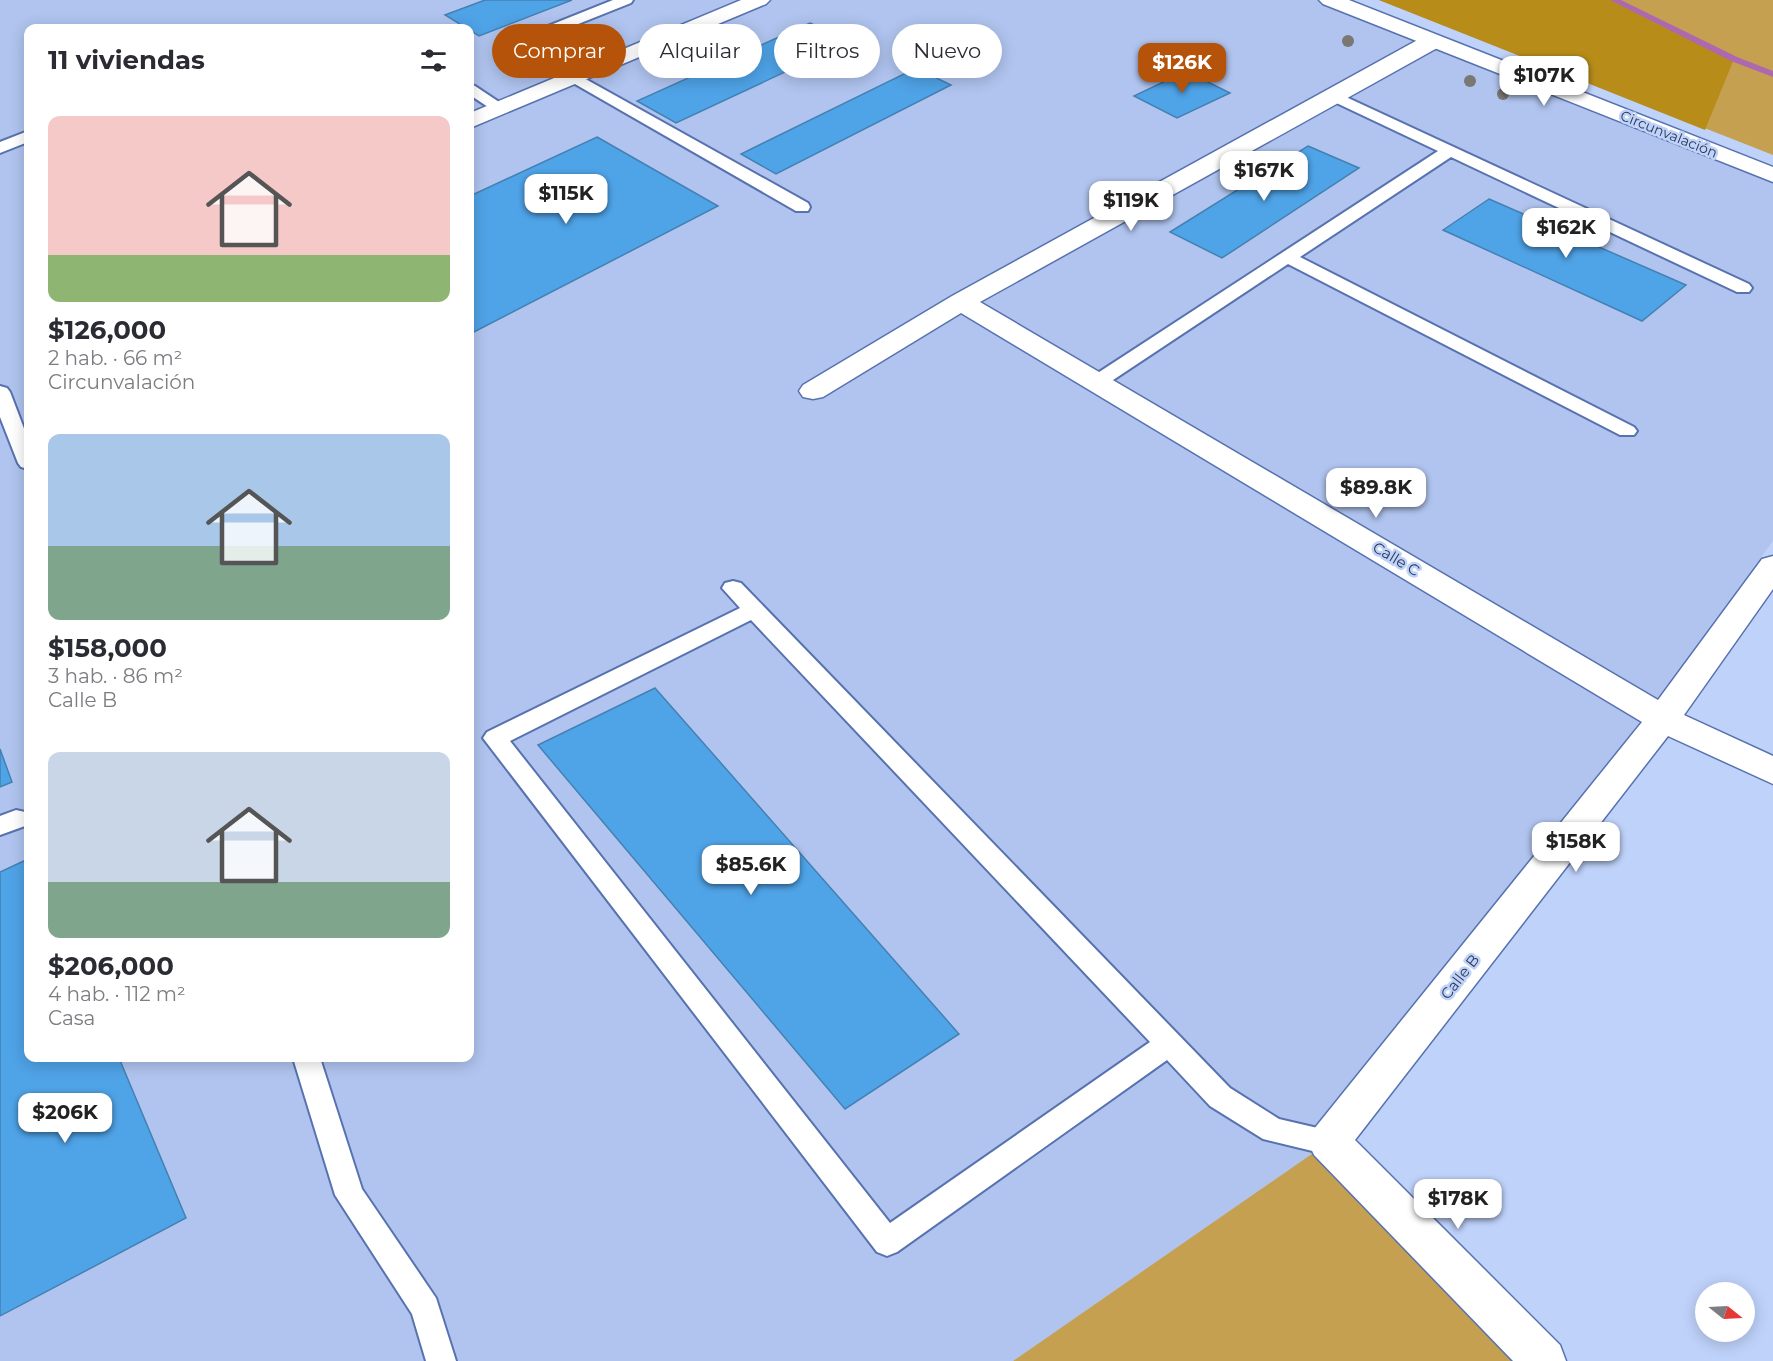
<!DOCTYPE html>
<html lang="es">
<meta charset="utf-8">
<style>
:root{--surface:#fff;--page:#f2f2f3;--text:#2b2b33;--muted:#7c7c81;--accent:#b45309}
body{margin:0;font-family:Montserrat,sans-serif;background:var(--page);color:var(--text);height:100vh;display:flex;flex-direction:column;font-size:22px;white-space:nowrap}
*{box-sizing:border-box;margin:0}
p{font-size:20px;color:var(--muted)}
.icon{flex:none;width:33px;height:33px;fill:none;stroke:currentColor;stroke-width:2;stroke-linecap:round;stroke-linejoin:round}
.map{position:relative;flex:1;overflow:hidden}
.sheet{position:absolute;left:24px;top:24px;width:450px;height:1038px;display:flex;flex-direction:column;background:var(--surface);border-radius:12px;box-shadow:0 3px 15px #0003}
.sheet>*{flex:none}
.banner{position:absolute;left:492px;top:24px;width:570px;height:54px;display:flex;gap:12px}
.needle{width:39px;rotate:108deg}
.buttons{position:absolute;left:1695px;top:1282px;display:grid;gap:12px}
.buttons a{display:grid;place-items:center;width:60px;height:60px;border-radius:50%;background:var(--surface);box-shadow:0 3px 15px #0003;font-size:30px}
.price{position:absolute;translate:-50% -51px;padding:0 14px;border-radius:12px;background:#fff;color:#222;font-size:20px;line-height:39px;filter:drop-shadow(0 2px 3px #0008)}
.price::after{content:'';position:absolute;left:50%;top:36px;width:18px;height:14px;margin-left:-9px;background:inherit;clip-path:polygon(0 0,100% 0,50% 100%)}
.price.on{background:var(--accent);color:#fff}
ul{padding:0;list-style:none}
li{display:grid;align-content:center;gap:12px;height:318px;padding:0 24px}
li span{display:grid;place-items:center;height:186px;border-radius:12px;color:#555}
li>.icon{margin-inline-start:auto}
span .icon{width:108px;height:108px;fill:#fffc;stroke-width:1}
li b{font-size:26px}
h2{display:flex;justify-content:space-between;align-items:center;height:72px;padding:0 24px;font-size:26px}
.pill{padding:0 21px;border-radius:27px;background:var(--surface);box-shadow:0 3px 15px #0003;font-size:21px;line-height:54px}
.pill.on{background:var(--accent);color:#fff}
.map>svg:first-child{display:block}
.built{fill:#b0c4ef;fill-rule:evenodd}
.green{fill:#c4a050}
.forest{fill:#b78c19}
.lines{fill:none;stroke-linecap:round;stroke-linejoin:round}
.stream{fill:#ad68b0;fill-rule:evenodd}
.building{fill:#4fa3e7;stroke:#4481b3;stroke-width:1.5}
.service-casing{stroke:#5772af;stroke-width:4}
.minor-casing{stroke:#5772af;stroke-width:3}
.tertiary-casing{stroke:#5772af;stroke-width:3}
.service{fill:#fff;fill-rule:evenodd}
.minor{fill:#fff;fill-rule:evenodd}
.tertiary{fill:#fff;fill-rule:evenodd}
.tree{fill:#7a7872}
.labels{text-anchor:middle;stroke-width:5;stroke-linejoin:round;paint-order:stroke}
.far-street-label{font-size:14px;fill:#2c3853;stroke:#bfd2fa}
.street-label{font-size:15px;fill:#2c3853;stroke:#bfd2fa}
</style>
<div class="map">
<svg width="1773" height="1361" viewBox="0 0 1773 1361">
<rect width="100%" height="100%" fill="#bfd2fa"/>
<path class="built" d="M0,0H1344L1773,174V541L1329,1142L1013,1361H0ZM28,28H470V1058H28Z"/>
<path class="green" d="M1379,0H1773V155Z
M1329,1142L1544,1361H1013Z"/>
<path class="forest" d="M1379,0H1614L1734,59L1705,130Z"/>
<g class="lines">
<path class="stream" d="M1610,0H1621L1737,57L1773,71V77L1731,61Z"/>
</g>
<path class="building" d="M485,0H572L479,36L445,15Z
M810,23L849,42L676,123L637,101Z
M916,68L951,85L776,174L741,154Z
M1186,71L1230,93L1177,118L1134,96Z
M597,137L718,206L470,334V196Z
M1308,146L1359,168L1222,258L1170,232Z
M1489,199L1686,285L1642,321L1443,230Z
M655,688L959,1034L845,1109L538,745Z
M0,749L12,782L0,787Z
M28,859V1058H119L186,1218L0,1316V872Z"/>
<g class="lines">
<defs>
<path id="service" d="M613,0H633L631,3L513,50L508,51L501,47L503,44Z
M573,72L808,203L810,207L808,211H796L568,80L565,77Z
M470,84L475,86L508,108L506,111H494L470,95Z
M1333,91L1749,284L1752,288L1749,292H1737L1451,157L1300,257L1634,427L1637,431L1634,435H1620L1288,264L1104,386H1090L1088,382L1090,378L1438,151L1328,99L1325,96L1328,93Z
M28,131V142L0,153V142Z
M0,386L7,388L10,392L28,439V469L21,467L18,463L0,417Z
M733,581L741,583L1230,1088L1279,1119L1339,1133L1343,1142L1339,1151L1329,1155L1263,1139L1210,1106L1167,1060L897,1252L887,1256L877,1252L483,738L487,732L740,608L722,588L725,583ZM751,620L1150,1042L890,1223L510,741Z
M16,810L25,812L28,819L25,826L0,835V816Z
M293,1058H320L362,1189L436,1298L456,1361H426L412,1314L335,1195Z"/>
<path id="minor" d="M741,0H770L766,4L470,128V113Z
M1431,35L1439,37L1442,42L1439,47L980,302L1658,700L1762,559L1773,556V589L1684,715L1773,756V784L1668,736L1355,1140L1560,1345L1566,1361H1513L1314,1155L1308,1142L1314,1129L1642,722L961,313L823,397L813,399L803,397L799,391L803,385L952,296L1423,37Z"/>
<path id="tertiary" d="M1319,0H1349L1773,167V182L1323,4Z"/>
</defs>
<use href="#service" class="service-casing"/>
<use href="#minor" class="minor-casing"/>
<use href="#tertiary" class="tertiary-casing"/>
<use href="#service" class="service"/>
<use href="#minor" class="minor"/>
<use href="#tertiary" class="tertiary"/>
</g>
<g class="tree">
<circle cx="1348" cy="41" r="6"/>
<circle cx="1470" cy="81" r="6"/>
<circle cx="1503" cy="94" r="6"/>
</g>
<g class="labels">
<g class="far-street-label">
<text transform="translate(1669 134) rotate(22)" y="5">Circunvalación</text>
</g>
<g class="street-label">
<text transform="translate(1396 559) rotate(31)" y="5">Calle C</text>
<text transform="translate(1460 977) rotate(-52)" y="5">Calle B</text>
</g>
</g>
</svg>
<div class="buttons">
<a><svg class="needle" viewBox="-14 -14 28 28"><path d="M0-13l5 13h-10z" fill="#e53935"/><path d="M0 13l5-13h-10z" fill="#7c7c81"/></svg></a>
</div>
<b class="price on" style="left:1182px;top:94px">$126K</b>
<b class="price" style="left:1544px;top:107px">$107K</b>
<b class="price" style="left:1264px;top:202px">$167K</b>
<b class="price" style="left:566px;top:225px">$115K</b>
<b class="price" style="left:1131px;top:232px">$119K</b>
<b class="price" style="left:1566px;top:259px">$162K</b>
<b class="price" style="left:1376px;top:519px">$89.8K</b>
<b class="price" style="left:1576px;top:873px">$158K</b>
<b class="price" style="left:751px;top:896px">$85.6K</b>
<b class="price" style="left:65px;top:1144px">$206K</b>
<b class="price" style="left:1458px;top:1230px">$178K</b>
<div class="banner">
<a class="pill on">Comprar</a>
<a class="pill">Alquilar</a>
<a class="pill">Filtros</a>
<a class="pill">Nuevo</a>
</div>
<section class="sheet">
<h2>11 viviendas<svg class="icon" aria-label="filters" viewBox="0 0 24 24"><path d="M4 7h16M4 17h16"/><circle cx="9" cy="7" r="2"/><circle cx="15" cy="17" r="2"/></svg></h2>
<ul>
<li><span style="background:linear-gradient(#f6c9c9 75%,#8fb573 0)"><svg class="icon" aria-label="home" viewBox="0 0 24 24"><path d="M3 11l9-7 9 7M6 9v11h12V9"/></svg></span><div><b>$126,000</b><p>2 hab. · 66 m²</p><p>Circunvalación</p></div></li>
<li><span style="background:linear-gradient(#a9c7e8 60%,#7fa58c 0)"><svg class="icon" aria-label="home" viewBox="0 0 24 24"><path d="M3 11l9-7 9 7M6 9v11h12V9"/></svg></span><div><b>$158,000</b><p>3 hab. · 86 m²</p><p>Calle B</p></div></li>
<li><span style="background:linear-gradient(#c9d6e8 70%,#7fa58c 0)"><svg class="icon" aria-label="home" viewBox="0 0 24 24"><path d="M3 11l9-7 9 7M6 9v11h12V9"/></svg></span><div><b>$206,000</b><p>4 hab. · 112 m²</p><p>Casa</p></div></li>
</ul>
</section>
</div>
